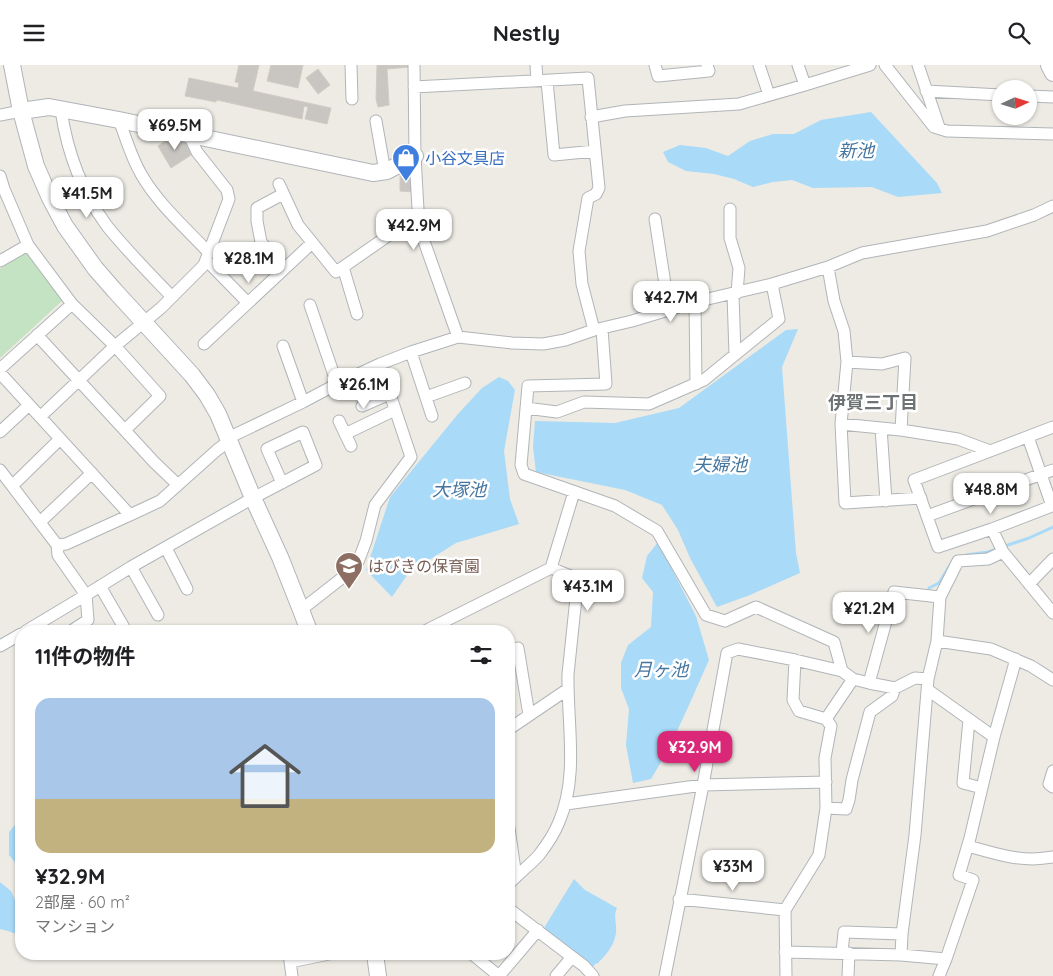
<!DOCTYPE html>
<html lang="ja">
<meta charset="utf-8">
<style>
:root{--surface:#fff;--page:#f6f6f6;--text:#202124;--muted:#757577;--accent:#db2777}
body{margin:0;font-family:Quicksand,"Noto Sans JP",sans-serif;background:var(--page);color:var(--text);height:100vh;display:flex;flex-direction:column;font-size:19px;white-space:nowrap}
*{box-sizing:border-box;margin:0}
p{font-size:16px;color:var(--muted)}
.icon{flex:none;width:28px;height:28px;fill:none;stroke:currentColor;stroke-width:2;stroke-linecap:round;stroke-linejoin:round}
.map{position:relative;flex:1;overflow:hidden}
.details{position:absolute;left:15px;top:560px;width:500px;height:335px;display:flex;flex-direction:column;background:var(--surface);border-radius:20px;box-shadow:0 1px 4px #0004}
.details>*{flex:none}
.needle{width:32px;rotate:86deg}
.buttons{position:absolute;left:992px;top:15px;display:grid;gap:10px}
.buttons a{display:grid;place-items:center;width:45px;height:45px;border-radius:50%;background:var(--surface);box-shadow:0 1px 4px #0004;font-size:25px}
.price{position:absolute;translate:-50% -42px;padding:0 11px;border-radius:10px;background:#fff;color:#222;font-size:16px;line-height:32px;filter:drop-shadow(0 1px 2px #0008)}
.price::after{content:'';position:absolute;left:50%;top:30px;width:15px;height:11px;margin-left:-8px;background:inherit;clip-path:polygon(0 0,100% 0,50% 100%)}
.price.selected{background:var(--accent);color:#fff}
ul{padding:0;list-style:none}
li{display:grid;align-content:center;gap:10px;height:265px;padding:0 20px}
li span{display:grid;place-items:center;height:155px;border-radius:15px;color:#555}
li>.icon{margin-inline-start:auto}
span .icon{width:90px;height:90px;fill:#fffc;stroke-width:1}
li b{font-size:21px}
h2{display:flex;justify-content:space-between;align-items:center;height:60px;padding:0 20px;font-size:21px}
header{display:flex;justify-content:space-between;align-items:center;height:65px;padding:0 20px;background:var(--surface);font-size:22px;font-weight:800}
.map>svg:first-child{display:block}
.green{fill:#c4e3c2}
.water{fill:#a9daf8}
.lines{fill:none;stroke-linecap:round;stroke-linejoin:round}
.stream{stroke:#a9daf8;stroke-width:3}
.building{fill:#c9c5c0;stroke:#d1ccc3}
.street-casing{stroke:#b1b5b8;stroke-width:13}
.secondary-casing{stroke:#b0b4b8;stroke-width:18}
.street{stroke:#fff;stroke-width:11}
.secondary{stroke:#fff;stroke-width:16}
.labels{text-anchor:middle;stroke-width:5;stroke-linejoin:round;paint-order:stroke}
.shop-label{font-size:16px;fill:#366cbe;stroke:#fff;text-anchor:start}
.education-label{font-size:16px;fill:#785e54;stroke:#fff;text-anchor:start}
.water-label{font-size:18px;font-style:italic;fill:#4576a0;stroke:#fff}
.neighbourhood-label{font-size:18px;font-weight:bold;fill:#6d7275;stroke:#fff}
</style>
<header><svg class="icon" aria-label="menu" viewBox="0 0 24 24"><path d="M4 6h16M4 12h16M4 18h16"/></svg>Nestly<svg class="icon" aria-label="search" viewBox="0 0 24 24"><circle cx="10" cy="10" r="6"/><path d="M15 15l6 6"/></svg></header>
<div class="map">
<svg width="1053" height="911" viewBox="0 0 1053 911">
<rect width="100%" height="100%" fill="#edebe4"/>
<path class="green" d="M27,186L63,235L0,293V204Z"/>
<path class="water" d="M871,47L937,118L942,128L898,132L872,122L813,123L792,115L773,117L753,122L734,114L714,109L686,106L668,97L663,87L680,80L706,83L728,91L750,76L773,69H794L821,55Z
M798,264L782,302L796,488L800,508L750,530L717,542L690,493L678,465L662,440L625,425L536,407L533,382L535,356L615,358L679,343L786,265Z
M499,312L508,316L515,325L504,386L510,434L519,459L456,478L429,495L412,503L392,532L366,505L390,432L458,349L482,323Z
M658,477L696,551L709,595C691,635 674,677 651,714L633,718L626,680L629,644L621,623V598L628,580L651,562L653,527L642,513L647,491Z
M21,753V805L9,790V767Z
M574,814L585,825L617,843C613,851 617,858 616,867C615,880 606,890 597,899L596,898L591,904L563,877L544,863Z
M0,817L11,826L21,848V871L8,866L0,864Z"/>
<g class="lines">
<path class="stream" d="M1002,482L1029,473L1053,462
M966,490L988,487L994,485
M929,523L939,518L950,500"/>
</g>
<path class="building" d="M239,0H259L253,26L331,43L327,59L305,54L308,42L304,41L302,54L217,35L216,37L185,31L189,13L238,23L239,18L235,17Z
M271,0H303L298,23L267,16Z
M377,0H410V2L387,4L389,40L378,42L376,34Z
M318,4L330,20L318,29L306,13Z
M171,72L185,75L191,90L171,103L158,81Z
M405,103H412L413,127L400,126V107Z"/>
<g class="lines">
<defs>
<path id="street" d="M351,0L352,34
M414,0L415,91L419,162L458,272
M536,0L537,16
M655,0L658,11L709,6L707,0
M759,0L769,30
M798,0L805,20
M885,0L934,62L947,66L1053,69
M918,0L939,62
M547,16L554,90L595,86
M414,22L588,13L599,123L596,129L588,133L579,186L582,219L594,265
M926,26L1001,30
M1029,31L1053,32
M61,45C67,86 82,127 107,161C127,186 150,209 172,232
M0,50L21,46
M591,52L625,46L739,39L805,20L870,0
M119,55C126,73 131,92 141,109C158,139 186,163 209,188
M376,56L385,107
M0,111L4,124L28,180L72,239L115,281L160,331L125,365
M279,119L298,160L336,207L402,161L409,159L419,158
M283,129L257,143V156L261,177L284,204
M730,144V173L739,203L737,228
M655,154L669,245
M206,195L248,238
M0,196L28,180
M343,202L357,249
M828,202L862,188L987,166L1034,150L1053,141
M733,229L735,290
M695,237L696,319
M310,240L337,319
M602,264L606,319L528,321L521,400L524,409L615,441L657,466L706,550L725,556L756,542L834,577L842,606
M37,270L154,397L178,420
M204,279L312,178
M283,281L303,337
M411,287L432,351
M847,297L882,299L905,293L901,365
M0,304L72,239
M0,308L130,450L160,436L217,385L229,376
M426,332L465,318
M362,341L390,329
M526,343L557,347L584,337L649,339L704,315L779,254L772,219
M40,352L115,281L161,243L204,200L229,134L227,125L197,87L189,70
M339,356L351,381
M841,359L845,438L921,433
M881,363L886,436
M0,367L29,340
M345,369L395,345
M1028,372L1052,441L992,464L938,482L914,415L1053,362
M228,373L303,337L337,319L380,299L411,287L458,272L512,278L543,279L565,275L594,265L632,256L695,237L772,219L828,202L834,236L844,266L847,297L841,359L901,365L958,374L990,386
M0,405L57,480L66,479L130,450
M12,421L60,374
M927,451L1053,405
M40,457L92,408
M992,464L1003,487
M57,480L58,490L86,530L88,555L71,566
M166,483L187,524
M131,502L158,550
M1029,519L1053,494
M100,521L126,566
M301,545L356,502L366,476L375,440L411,392L380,299
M1053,548L1003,487L988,494L958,496L940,532L937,576L991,584L1031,601L1053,615
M26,566L86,530L131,502L253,433L316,400L303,367L267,384L282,418
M425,566L551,503L574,427
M0,581L21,569
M518,583L529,650
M869,618L894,527L940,532
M928,625L994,672L1016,594
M826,654L853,614L869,618L895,623L915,613L928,614
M969,655L963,718L982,723
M509,664L568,624
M1053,706L1049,719L1053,722
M566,739L703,720L826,717
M826,743L846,744L849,735L852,715L870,647L892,631L895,623
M509,763L516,812
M968,781C997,789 1022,798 1053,792
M509,819C518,809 530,800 539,790C546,781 555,767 559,757C579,710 567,659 568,609L578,514L551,503
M679,834L785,845
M509,844L584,901L593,911
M785,887L901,890L946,894L939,911
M842,888L844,867L902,869
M289,889L292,911
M472,889L499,911
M901,890L902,869L915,770L928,614L937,576
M946,894L973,815L959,810L970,773L994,672
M290,897L329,889
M499,911L538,865
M556,911L572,892
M665,911L703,720L727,588L738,584L795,595L842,606L853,614
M786,911L785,845L819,790L826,743L825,693L831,661L826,654L799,646L793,635L795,595
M848,911L849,888"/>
<path id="secondary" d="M12,0L21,46L36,101L50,133L65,161L95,203L115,226L192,310L207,330L218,349L253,433L280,492L301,545L309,566
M1049,0L1053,8
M21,46L49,42L119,55L373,108L387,106L415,91
M375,889L378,911"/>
</defs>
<use href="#street" class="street-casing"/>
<use href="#secondary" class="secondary-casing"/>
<use href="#street" class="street"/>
<use href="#secondary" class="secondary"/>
</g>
<defs>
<symbol id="shop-pin" viewBox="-11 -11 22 30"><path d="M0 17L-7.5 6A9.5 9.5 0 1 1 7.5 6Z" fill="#3f7fe0" stroke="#fff"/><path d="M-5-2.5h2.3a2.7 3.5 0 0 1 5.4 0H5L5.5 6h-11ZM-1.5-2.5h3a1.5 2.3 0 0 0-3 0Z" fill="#fff"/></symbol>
<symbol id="school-pin" viewBox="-11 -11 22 30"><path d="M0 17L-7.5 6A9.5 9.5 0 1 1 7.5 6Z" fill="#8d6e63" stroke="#fff"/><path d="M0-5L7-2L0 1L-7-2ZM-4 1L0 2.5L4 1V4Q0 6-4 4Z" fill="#fff"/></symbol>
</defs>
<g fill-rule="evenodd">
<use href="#shop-pin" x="390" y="77" width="32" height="43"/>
<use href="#school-pin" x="333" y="485" width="32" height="43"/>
</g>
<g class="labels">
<g class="shop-label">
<text x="425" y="99">小谷文具店</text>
</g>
<g class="education-label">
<text x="368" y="507">はびきの保育園</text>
</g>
<g class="water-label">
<text x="856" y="92">新池</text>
<text x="720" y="406">夫婦池</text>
<text x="459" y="431">大塚池</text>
<text x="661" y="611">月ヶ池</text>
</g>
<g class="neighbourhood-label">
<text x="873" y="344">伊賀三丁目</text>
</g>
</g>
</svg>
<div class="buttons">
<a><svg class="needle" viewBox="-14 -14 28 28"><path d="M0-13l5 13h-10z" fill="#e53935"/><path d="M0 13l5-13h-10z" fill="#757577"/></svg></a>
</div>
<b class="price" style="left:175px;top:86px">¥69.5M</b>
<b class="price" style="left:87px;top:154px">¥41.5M</b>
<b class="price" style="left:414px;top:186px">¥42.9M</b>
<b class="price" style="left:249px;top:219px">¥28.1M</b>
<b class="price" style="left:671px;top:258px">¥42.7M</b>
<b class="price" style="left:364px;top:345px">¥26.1M</b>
<b class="price" style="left:991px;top:450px">¥48.8M</b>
<b class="price" style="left:588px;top:547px">¥43.1M</b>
<b class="price" style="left:869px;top:569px">¥21.2M</b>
<b class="price selected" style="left:695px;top:708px">¥32.9M</b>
<b class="price" style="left:733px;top:827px">¥33M</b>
<section class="details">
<h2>11件の物件<svg class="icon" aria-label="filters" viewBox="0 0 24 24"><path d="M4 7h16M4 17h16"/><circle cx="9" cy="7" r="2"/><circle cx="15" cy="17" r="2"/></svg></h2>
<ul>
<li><span style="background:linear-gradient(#a9c7e8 65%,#c2b280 0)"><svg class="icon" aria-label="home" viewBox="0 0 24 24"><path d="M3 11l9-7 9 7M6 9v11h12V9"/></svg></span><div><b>¥32.9M</b><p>2部屋 · 60 m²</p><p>マンション</p></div></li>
</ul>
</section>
</div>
